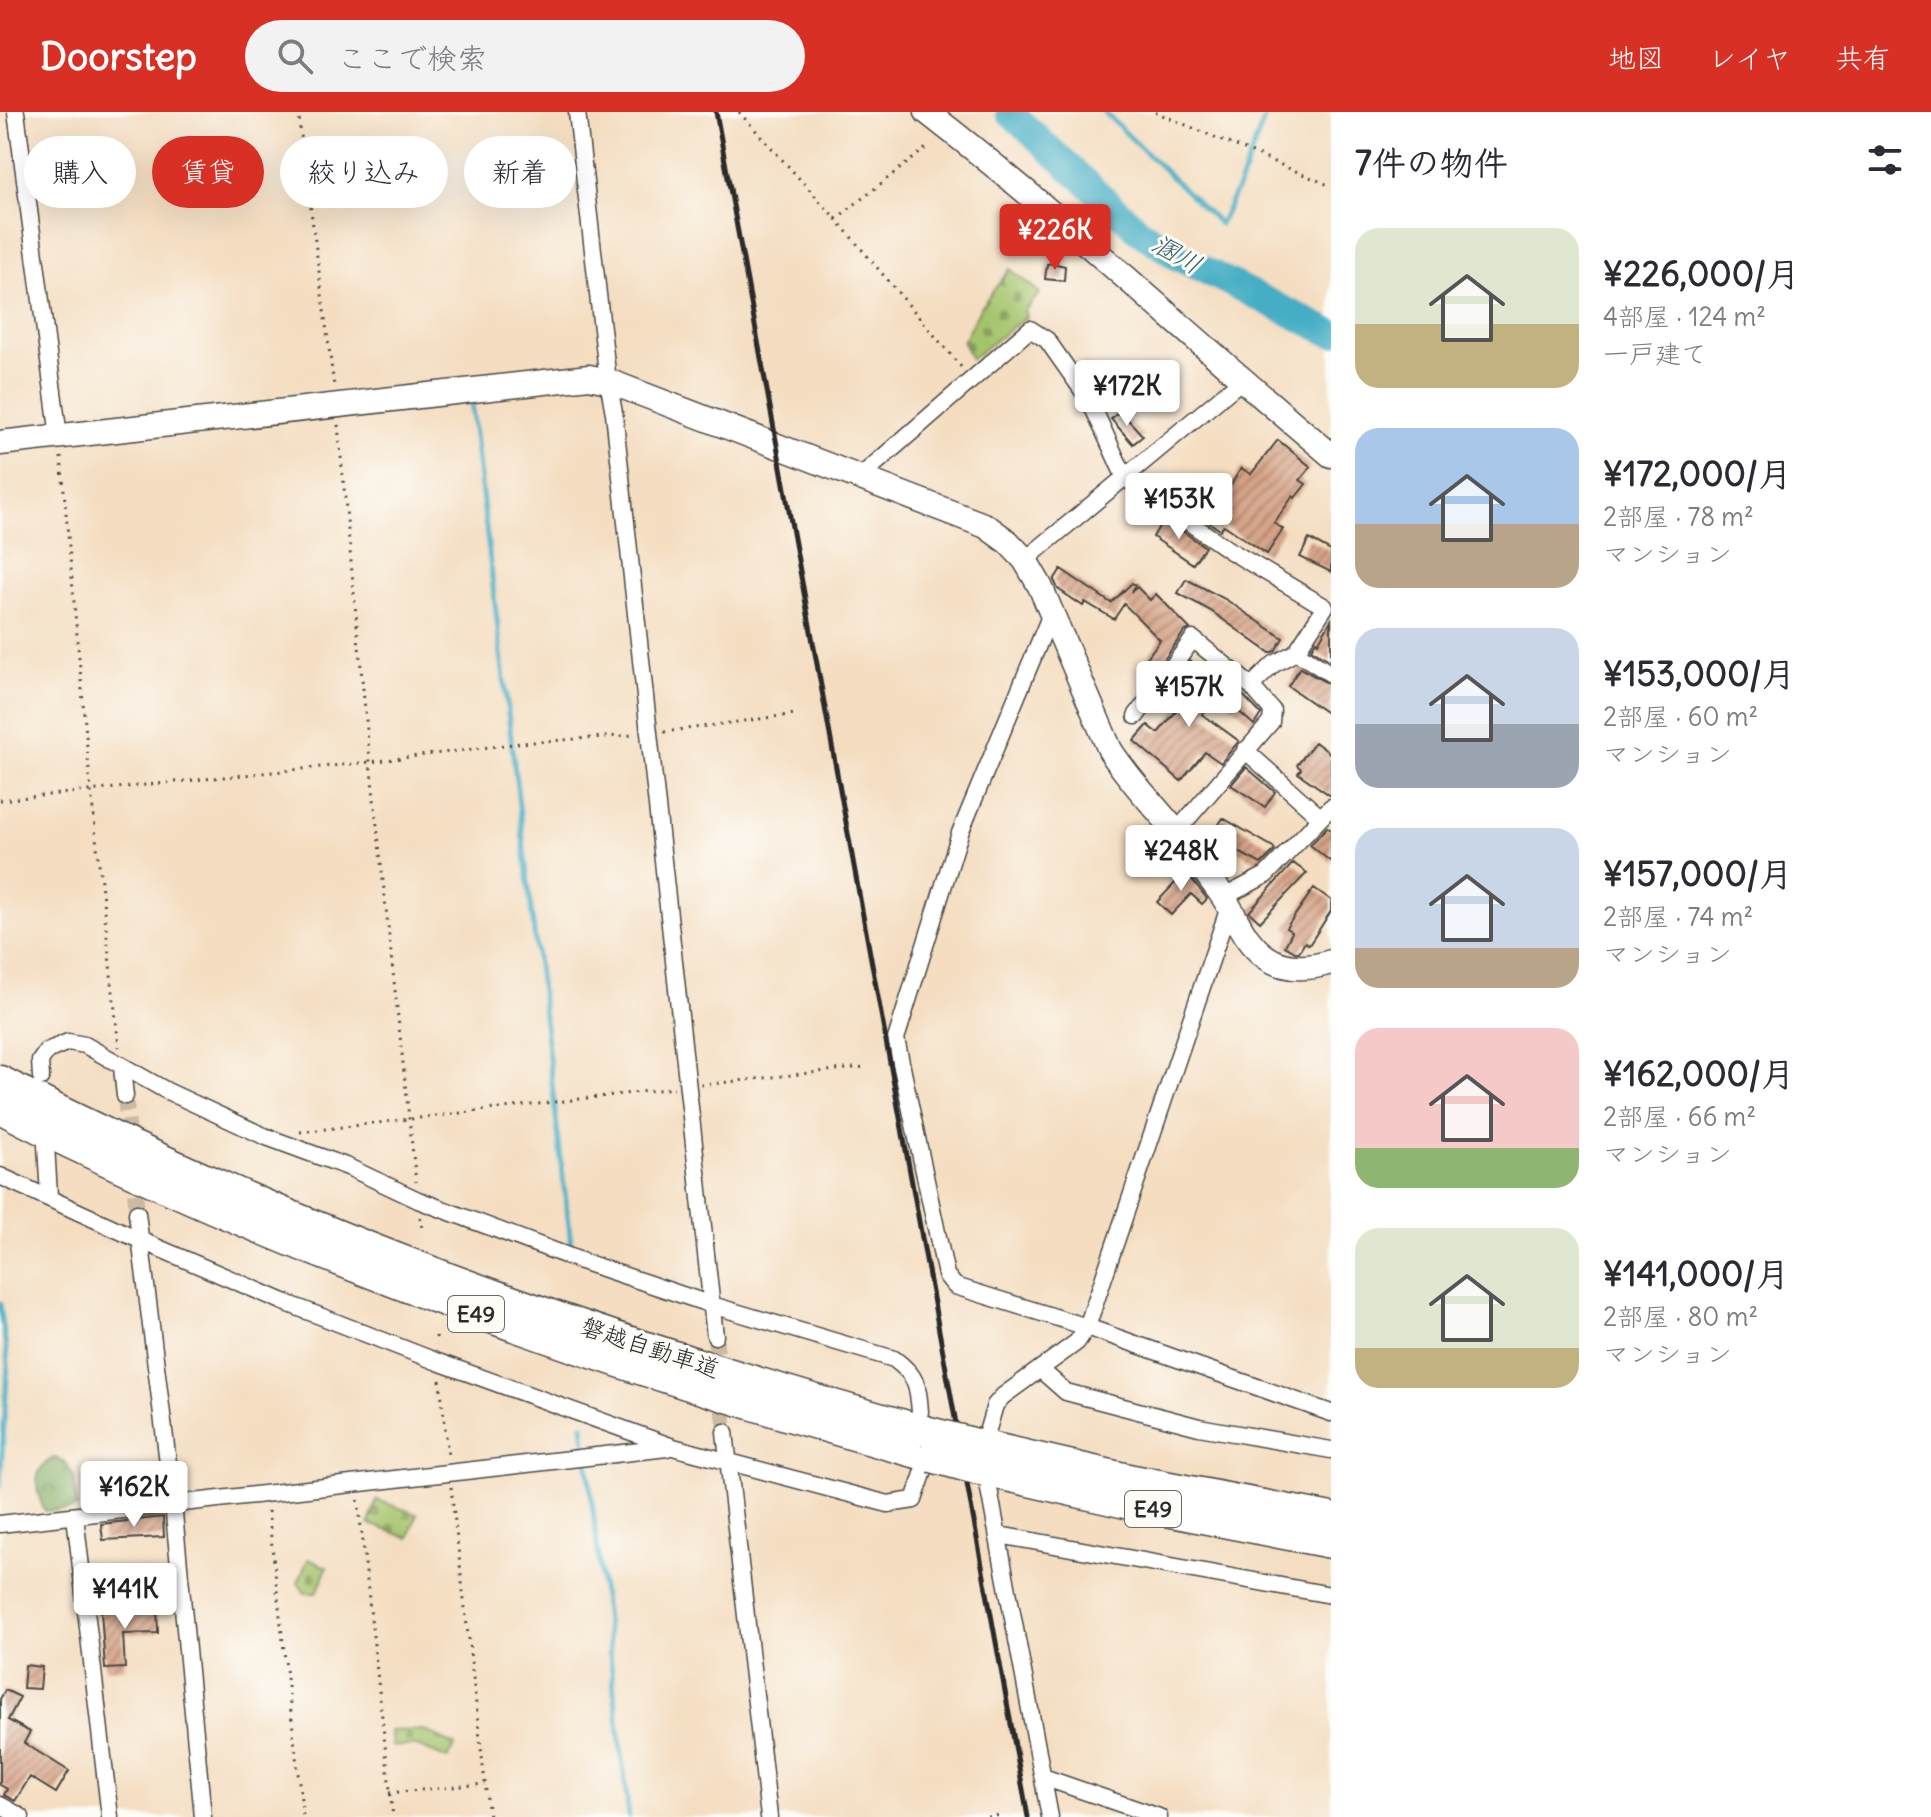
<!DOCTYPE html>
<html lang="ja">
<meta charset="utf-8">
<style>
:root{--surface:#fff;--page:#f2f2f3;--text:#2b2b33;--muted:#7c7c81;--accent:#d93025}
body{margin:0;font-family:Delius,"Klee One",sans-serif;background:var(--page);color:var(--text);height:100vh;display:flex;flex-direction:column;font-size:30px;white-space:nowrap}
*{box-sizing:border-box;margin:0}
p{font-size:26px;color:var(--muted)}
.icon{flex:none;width:44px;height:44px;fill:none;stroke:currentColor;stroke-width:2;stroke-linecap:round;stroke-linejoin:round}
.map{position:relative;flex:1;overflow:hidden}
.panel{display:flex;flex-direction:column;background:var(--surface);width:600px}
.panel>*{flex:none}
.top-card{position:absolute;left:24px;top:24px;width:760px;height:72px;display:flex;gap:16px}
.price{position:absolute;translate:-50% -68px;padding:0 18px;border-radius:8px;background:#fff;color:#222;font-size:26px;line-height:52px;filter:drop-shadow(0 2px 4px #0008)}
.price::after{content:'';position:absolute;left:50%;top:48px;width:24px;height:18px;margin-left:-12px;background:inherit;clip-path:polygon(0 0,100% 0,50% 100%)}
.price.active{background:var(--accent);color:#fff}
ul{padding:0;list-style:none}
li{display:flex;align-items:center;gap:24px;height:200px;padding:0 24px}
li span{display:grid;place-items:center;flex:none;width:224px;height:160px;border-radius:24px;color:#555}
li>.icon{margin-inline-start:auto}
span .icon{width:96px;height:96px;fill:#fffc;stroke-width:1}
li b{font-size:34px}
h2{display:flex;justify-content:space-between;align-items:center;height:96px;padding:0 24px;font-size:34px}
.pill{padding:0 28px;border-radius:36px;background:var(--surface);box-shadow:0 8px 32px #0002;font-size:28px;line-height:72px}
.pill.active{background:var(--accent);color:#fff}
header{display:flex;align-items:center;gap:48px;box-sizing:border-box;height:112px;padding:0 40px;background:var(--accent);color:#fff}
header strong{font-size:38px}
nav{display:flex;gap:44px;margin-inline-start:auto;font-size:28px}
.search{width:560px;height:72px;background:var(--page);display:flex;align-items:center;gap:20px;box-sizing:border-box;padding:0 28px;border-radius:44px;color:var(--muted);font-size:30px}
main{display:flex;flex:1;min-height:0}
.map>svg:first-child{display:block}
.forest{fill:url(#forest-crowns);stroke:#576a46;stroke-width:2}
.cemetery{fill:url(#cemetery-stones);stroke:#68784c;stroke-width:2}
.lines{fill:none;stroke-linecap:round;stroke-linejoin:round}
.stream{stroke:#45adc4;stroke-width:5}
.river{stroke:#45adc4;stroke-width:28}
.building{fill:url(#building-hatch)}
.street-tunnel{stroke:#ccb9a2;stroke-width:16;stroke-dasharray:16 8;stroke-linecap:butt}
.street-casing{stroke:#494641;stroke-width:19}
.secondary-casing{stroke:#494641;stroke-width:27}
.highway-casing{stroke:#494641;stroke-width:33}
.path{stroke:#494641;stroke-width:3;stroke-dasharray:2 6;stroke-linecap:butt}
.street{stroke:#fff;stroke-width:16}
.secondary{stroke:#fff;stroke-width:24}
.highway{stroke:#fff;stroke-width:30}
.rail{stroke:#2b2b2b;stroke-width:5}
.highway-bridge-casing{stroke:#494641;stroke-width:33;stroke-linecap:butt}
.highway-bridge{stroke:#fff;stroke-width:30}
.labels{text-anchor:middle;stroke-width:6;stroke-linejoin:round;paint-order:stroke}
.shield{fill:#fdfcf7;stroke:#6a6a68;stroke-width:2}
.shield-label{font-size:22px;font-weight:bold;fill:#2b2b2b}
.street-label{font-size:24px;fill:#2b2b2b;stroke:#fdfcf7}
.water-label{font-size:26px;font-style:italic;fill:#355f68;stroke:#fdfcf7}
</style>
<header>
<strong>Doorstep</strong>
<div class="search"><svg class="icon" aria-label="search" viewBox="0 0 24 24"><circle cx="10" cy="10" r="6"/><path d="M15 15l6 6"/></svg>ここで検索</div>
<nav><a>地図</a><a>レイヤ</a><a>共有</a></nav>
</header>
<main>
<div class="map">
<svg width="1331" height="1705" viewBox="0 0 1331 1705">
<defs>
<pattern id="forest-crowns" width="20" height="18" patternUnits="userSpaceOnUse" patternTransform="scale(2)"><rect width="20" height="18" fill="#83aa60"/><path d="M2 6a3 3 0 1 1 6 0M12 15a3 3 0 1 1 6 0" fill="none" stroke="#6b8b4f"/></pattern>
<pattern id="cemetery-stones" width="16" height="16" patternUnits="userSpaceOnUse" patternTransform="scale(2)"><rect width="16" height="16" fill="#a4c46c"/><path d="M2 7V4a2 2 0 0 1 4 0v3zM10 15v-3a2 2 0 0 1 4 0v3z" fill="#869f59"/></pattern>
<pattern id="building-hatch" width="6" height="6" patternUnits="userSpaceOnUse" patternTransform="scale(2)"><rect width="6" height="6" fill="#d5a286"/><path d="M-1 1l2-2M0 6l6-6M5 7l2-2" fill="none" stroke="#ad846e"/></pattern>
</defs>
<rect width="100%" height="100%" fill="#fdfcf7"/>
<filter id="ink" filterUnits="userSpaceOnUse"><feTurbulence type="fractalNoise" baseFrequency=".0125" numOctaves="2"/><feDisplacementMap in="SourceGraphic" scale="16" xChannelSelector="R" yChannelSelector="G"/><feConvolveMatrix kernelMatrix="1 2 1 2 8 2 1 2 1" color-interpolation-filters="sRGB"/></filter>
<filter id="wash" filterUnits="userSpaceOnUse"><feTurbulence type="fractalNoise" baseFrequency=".006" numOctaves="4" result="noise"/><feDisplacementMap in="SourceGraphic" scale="32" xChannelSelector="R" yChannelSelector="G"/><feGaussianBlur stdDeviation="1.8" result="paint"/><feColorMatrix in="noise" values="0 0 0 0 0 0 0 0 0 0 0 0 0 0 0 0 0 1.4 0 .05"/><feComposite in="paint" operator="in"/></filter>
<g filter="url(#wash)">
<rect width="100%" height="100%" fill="#f4ddc0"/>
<path class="forest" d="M54,1346L65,1349L74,1365L77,1395L69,1398L45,1399C35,1380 31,1356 54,1346Z"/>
<path class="cemetery" d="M1010,157L1040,181L1024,199L1026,205L971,247L963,230L980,196Z
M377,1388L417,1402L409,1426L369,1412Z
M308,1447L327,1455L317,1481H305L298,1471Z
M424,1618L455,1634L448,1647L417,1634H392L390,1619Z"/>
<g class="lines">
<path class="stream" d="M1104,0L1220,112L1240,71L1267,0
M1015,3L1017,0
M466,289H471L572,1140
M0,1191L8,1252L0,1373
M583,1313L629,1705"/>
<path class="river" d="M1009,0L1138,118L1176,144L1331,221"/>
</g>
<g id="blocks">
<path class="building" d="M1052,151L1065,154L1064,169L1045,167L1047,152Z
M1120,299L1143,324L1133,332L1111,307Z
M1278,328L1311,355L1300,368L1306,372L1295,386L1293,384L1274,411L1283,417L1267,442L1224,413L1220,418L1187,395L1201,372L1220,384L1227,375L1229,376L1241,356L1251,362Z
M1164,406L1205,435L1193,452L1153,425Z
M1309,427L1331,439V460L1300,445Z
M1061,457L1111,491L1132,471L1135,473L1131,480L1137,475L1150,488L1156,482L1190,517L1184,520L1153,563L1141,554L1160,528L1124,492L1114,507L1085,490L1083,494L1058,477L1054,468Z
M1186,467L1225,487L1283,526L1275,539L1270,541L1211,499L1178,481Z
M1331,508V549L1311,537L1316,529L1318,531Z
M1190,549L1223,578L1202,602L1239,629L1221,651L1205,640L1181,669L1134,629L1148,613L1158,621L1193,579L1178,566Z
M1300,556L1331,573V604L1288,574Z
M1237,577L1261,602L1254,613L1226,588Z
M1315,630L1331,642V684L1298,661L1301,657L1297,653Z
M1246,655L1275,680L1265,695L1231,673Z
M1223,706L1273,735L1275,738L1261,752L1213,726L1235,757L1227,765L1205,734Z
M1327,715L1331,718V750L1310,733Z
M1293,751L1307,761L1260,810L1249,800Z
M1184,757L1207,787L1202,792L1191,782L1171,803L1157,790L1177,769L1175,767Z
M1314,776L1331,788V799L1309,833L1305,830L1299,840H1295L1285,834L1292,820L1286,816Z
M163,1405L164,1425L103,1428L101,1412Z
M157,1495L158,1521L123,1522L125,1556L105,1557L101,1499Z
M25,1553L42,1555L40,1577L23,1576Z
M5,1578L20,1585L8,1608L30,1620L24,1631L69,1659L56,1681L30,1665L15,1689L4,1683L7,1677L0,1673V1587Z"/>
</g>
</g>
<g filter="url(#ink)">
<use href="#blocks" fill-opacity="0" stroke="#494641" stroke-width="2"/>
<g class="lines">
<path class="street-tunnel" d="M125,984L130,1034
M133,1057L137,1101
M715,1224L725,1320"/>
<defs>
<path id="street" d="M16,0L59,325
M577,0L608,269L614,301L715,1224
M860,365L1030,217L1047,228L1090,289L1125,366L1229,438L1325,495L1296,540L1274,552L1251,574
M1025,448L1242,268
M1051,502L960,721L896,927L946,1163L955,1174L1087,1215L1331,1301
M1296,540L1331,562
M1136,604L1193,527L1251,574L1272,598L1271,610L1176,720
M1245,638L1320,705
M1224,785L1266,763L1331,695
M122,955L125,984
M41,965L40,949L47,939L68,930L85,933L167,979L264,1024L348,1055L418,1088L581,1149L712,1193L894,1247C917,1264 918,1273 920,1300
M46,1033L49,1084
M0,1064L140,1128L284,1190L438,1250L673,1335L888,1392L914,1388L924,1359
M137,1101L173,1391L203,1705
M1041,1258L1066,1280L1199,1315L1331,1338
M988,1317L995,1293L1003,1284L1077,1230L1087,1215L1228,798
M725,1320L769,1705
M989,1377L1050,1705
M75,1404L110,1705
M0,1412L667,1336
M999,1423L1331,1483
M1043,1665L1159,1705
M0,1693L21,1705"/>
<path id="secondary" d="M927,0C1067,108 1195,230 1331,343
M0,331L589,265L608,269L986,414L1008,430L1025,448L1040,474L1110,638C1129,668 1154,693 1176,720C1191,740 1205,760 1220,780C1236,802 1241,827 1266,845C1286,859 1309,857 1331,850"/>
<path id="highway" d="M0,969C294,1121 607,1231 925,1319
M0,996C68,1032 138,1063 208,1094C443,1196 685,1277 932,1345
M977,1332L1133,1368L1331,1406
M976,1357L1130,1392L1331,1431"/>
</defs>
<use href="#street" class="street-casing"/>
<use href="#secondary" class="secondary-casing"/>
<use href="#highway" class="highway-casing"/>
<path class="path" d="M298,0L334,274
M739,0L836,107L962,256
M1155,0L1331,74
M836,107L930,33
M338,313L370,650L416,1070
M61,345L91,679L119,935
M664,620L795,602
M0,688L370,650L520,631L633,623
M701,973L864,955
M300,1020L674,976
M420,1105L422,1117
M436,1224L437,1232
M440,1268L448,1344
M451,1375L489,1705
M358,1388L393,1705
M268,1399L303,1705
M389,1681L485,1672
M988,1705L1001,1703"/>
<use href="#street" class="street"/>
<use href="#secondary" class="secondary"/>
<use href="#highway" class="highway"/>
<path class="rail" d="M716,0L1028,1705"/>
<defs>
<path id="highway-bridge" d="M925,1319L977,1332
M932,1345L976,1357"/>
</defs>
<use href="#highway-bridge" class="highway-bridge-casing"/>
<use href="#highway-bridge" class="highway-bridge"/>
</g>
</g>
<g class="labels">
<g class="shield">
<rect x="448" y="1184" width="56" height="36" rx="6"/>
<rect x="1125" y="1379" width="56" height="36" rx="6"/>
</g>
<g class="shield-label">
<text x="476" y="1210">E49</text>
<text x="1153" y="1405">E49</text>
</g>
<g class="street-label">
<text transform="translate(650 1236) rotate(18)" y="8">磐越自動車道</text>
</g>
<g class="water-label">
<text transform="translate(1177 142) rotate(30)" y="9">溷川</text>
</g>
</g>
</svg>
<b class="price active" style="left:1055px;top:160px">¥226K</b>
<b class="price" style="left:1127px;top:316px">¥172K</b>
<b class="price" style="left:1179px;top:429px">¥153K</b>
<b class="price" style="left:1189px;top:617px">¥157K</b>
<b class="price" style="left:1181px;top:781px">¥248K</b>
<b class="price" style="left:134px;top:1417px">¥162K</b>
<b class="price" style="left:125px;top:1519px">¥141K</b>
<div class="top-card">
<a class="pill">購入</a>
<a class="pill active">賃貸</a>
<a class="pill">絞り込み</a>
<a class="pill">新着</a>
</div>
</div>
<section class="panel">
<h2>7件の物件<svg class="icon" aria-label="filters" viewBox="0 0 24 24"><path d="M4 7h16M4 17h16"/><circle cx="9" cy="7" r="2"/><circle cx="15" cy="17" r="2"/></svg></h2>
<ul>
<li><span style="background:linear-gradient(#dfe7d0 60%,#c2b280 0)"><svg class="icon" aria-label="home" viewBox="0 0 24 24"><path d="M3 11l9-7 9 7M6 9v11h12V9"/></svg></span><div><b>¥226,000/月</b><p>4部屋 · 124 m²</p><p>一戸建て</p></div></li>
<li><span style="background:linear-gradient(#a9c7e8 60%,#b9a48a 0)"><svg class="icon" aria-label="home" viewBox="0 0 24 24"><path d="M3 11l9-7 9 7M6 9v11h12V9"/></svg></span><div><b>¥172,000/月</b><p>2部屋 · 78 m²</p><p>マンション</p></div></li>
<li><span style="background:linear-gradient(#c9d6e8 60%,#9aa5b1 0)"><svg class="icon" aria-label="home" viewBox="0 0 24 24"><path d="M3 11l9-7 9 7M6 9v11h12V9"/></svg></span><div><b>¥153,000/月</b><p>2部屋 · 60 m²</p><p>マンション</p></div></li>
<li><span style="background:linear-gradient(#c9d6e8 75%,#b9a48a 0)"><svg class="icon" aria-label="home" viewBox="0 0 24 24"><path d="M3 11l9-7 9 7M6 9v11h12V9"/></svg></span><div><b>¥157,000/月</b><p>2部屋 · 74 m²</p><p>マンション</p></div></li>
<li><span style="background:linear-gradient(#f6c9c9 75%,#8fb573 0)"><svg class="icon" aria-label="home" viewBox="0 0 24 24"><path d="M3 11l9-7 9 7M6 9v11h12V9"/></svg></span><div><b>¥162,000/月</b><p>2部屋 · 66 m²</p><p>マンション</p></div></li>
<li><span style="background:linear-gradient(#dfe7d0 75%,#c2b280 0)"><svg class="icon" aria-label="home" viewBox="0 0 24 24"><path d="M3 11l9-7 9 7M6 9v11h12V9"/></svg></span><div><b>¥141,000/月</b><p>2部屋 · 80 m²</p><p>マンション</p></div></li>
</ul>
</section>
</main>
